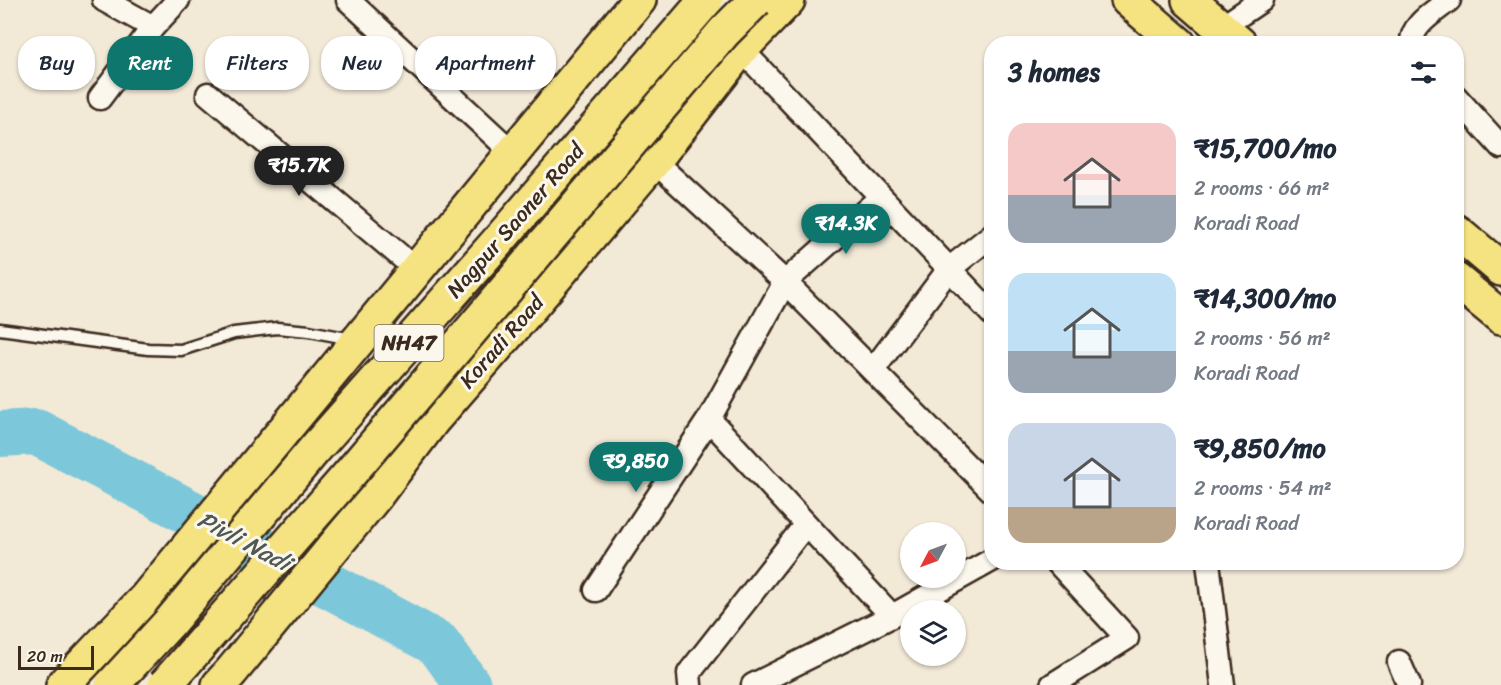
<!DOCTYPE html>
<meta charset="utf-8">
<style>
:root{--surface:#fff;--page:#f6f6f7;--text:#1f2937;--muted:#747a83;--accent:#0f766e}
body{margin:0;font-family:Sriracha,sans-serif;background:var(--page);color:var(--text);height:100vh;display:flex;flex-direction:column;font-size:22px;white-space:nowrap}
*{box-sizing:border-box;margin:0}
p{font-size:20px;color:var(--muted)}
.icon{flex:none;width:33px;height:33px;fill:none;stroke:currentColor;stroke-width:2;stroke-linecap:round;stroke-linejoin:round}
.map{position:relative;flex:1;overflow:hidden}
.drawer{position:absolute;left:984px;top:36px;width:480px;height:534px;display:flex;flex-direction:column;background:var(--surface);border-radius:24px;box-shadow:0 2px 4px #0004}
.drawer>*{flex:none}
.hud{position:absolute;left:18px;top:36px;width:570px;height:54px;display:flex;gap:12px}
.needle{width:39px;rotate:229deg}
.buttons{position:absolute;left:900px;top:522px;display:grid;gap:12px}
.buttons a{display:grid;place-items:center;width:66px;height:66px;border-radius:50%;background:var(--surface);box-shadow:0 2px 4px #0004;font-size:30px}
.scale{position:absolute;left:18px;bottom:15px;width:76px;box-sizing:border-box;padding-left:6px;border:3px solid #3b2a1e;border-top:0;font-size:16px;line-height:21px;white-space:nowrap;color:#3b2a1e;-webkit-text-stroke:4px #fbf7ec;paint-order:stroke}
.price{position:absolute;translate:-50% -51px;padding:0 14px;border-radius:21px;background:var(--accent);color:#fff;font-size:20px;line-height:39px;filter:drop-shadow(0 2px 3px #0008)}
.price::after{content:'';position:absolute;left:50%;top:36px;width:18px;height:14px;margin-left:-9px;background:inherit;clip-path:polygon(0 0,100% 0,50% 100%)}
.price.selected{background:#222;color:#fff}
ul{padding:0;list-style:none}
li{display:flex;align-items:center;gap:18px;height:150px;padding:0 24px}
li span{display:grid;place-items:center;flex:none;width:168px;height:120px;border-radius:18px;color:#555}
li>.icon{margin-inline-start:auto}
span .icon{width:72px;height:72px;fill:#fffc;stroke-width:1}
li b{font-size:26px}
h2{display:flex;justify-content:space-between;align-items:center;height:72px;padding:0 24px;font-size:26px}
.chip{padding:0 21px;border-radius:24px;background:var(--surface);box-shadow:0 2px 4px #0004;font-size:21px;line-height:54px}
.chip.selected{background:var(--accent);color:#fff}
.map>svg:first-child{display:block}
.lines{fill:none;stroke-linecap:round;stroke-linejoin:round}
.river{stroke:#7bc8da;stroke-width:46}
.service-casing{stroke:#3b2a1e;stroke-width:15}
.minor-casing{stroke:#3b2a1e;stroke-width:27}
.primary-casing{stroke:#3b2a1e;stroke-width:38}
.trunk-casing{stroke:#3b2a1e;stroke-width:38}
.service{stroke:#fbf7ec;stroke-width:10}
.minor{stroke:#fbf7ec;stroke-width:22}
.primary{stroke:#f5e382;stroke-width:33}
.trunk{stroke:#f5e382;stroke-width:33}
.trunk-bridge-casing{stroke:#3b2a1e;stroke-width:38;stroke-linecap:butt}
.trunk-bridge{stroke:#f5e382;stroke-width:33}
.labels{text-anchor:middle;stroke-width:6;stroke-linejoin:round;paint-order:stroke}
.shield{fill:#fbf7ec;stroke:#75685c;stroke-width:1.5}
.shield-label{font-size:21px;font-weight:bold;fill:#3b2a1e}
.street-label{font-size:22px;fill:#3b2a1e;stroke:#fbf7ec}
.water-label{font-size:24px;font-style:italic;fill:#4e5956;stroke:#fbf7ec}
</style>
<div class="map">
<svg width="1501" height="685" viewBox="0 0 1501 685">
<rect width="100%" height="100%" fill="#f2e9d7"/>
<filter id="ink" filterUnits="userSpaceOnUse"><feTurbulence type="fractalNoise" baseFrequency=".0167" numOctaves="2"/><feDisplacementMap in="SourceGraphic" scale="12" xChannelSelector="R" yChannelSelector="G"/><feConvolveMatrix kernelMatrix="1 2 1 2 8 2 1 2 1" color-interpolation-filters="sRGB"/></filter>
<g filter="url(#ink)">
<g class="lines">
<path class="river" d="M0,434L36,432L338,590L438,644L468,685"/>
<defs>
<path id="service" d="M0,329L148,349L181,350L234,333L277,328L309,331L352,339"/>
<path id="minor" d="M104,0L153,27
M348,0L513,153
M1222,27L1262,0
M1412,44C1410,25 1436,11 1449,0
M741,49L992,314
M208,94L417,270
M1456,97L1501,147
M100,98L153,27L178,0
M654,161L785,282L992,491
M873,370L949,269L992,235
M806,524L892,616
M1208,562L1223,685
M596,590L709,419
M1399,662L1409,685
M690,685L689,673L806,524L709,419L785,282L880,198
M753,685L892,616L992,560
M1052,685L1127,638L1057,562"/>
<path id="primary" d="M63,685L145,599L639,0
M219,685L231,672L374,498L432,421L512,329L654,161L741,49L788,0"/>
<path id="trunk" d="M1128,0L1179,44
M1189,0L1240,44
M1456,231L1501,269
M1456,280L1501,317"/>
</defs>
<use href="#service" class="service-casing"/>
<use href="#minor" class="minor-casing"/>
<use href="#primary" class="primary-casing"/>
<use href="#trunk" class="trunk-casing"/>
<use href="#service" class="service"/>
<use href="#minor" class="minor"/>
<use href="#primary" class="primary"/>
<use href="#trunk" class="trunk"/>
<defs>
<path id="trunk-bridge" d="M112,685L170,622L314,450L500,239L706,0
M165,685L346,478L724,32L756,0"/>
</defs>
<use href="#trunk-bridge" class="trunk-bridge-casing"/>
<use href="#trunk-bridge" class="trunk-bridge"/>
</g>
</g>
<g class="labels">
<rect class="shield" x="374.5" y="325" width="69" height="36" rx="4.5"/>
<g class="shield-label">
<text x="409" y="350">NH47</text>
</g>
<g class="street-label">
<text transform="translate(515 220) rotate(-49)" y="8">Nagpur Saoner Road</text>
<text transform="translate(501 341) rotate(-49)" y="8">Koradi Road</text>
</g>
<g class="water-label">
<text transform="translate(244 541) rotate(28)" y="8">Pivli Nadi</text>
</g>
</g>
</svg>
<div class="buttons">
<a><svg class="needle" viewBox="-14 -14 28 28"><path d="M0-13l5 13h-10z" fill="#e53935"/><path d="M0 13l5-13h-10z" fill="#747a83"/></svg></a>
<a><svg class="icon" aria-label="layers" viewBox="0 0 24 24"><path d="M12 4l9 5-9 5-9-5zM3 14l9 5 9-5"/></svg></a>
</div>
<div class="scale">20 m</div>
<b class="price selected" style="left:299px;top:197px">₹15.7K</b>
<b class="price" style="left:846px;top:255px">₹14.3K</b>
<b class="price" style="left:636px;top:493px">₹9,850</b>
<div class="hud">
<a class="chip">Buy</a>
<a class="chip selected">Rent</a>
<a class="chip">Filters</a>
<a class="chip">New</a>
<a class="chip">Apartment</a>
</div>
<section class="drawer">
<h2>3 homes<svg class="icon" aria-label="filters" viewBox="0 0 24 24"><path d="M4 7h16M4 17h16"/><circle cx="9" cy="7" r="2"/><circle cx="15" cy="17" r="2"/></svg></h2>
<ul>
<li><span style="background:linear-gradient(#f6c9c9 60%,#9aa5b1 0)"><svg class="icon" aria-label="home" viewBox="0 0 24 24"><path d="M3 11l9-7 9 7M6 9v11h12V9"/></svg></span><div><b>₹15,700/mo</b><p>2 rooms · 66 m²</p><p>Koradi Road</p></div></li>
<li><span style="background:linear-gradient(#bfe0f5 65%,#9aa5b1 0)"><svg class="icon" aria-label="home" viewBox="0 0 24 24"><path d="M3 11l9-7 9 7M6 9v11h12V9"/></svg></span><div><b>₹14,300/mo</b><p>2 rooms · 56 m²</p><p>Koradi Road</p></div></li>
<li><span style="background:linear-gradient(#c9d6e8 70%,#b9a48a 0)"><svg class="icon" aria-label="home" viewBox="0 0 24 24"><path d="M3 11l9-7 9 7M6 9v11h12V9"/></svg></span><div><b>₹9,850/mo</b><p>2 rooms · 54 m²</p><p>Koradi Road</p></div></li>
</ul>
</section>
</div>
